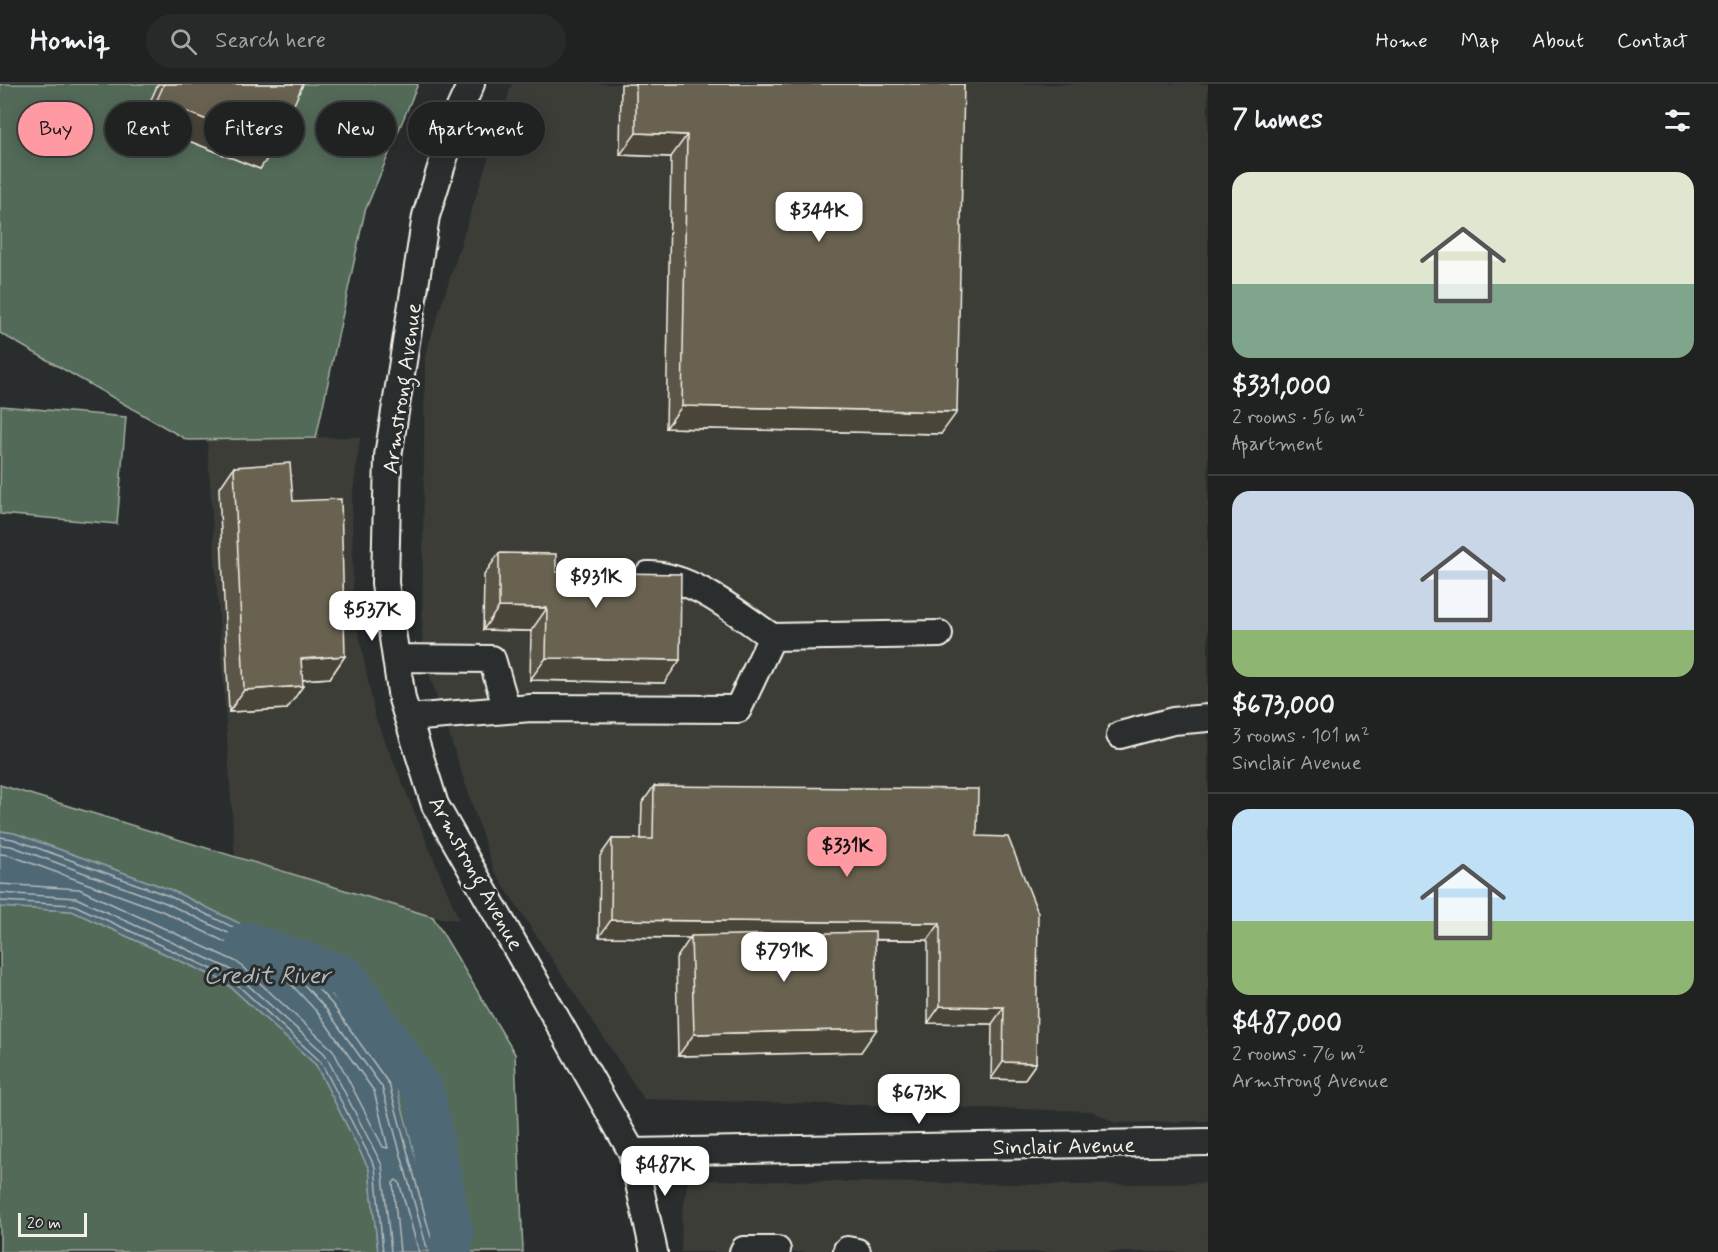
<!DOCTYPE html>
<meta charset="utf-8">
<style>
:root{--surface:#202222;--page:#282a2a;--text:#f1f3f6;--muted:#a2a4a5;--line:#3d3f40;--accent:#ff9aa2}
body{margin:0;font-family:Mynerve,sans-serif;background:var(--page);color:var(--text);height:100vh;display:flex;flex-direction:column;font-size:22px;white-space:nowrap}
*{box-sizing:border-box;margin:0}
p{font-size:20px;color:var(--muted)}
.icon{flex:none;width:33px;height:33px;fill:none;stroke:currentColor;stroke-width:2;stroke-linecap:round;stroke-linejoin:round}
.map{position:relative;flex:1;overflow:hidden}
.side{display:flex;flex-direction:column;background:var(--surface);width:510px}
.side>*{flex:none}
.hud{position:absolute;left:18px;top:18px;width:570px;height:54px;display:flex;gap:12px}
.scale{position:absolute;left:18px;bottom:15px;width:69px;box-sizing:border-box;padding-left:6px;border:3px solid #f4f1e8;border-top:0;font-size:16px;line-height:21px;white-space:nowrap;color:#f4f1e8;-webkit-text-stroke:4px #2a2d2e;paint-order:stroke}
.price{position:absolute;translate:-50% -51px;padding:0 14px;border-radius:12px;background:#fff;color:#222;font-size:20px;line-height:39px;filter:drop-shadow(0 2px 3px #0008)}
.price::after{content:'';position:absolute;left:50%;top:36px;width:18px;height:14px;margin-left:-9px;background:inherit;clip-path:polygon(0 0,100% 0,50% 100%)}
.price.selected{background:var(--accent);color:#111}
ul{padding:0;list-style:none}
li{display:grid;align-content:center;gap:12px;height:318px;padding:0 24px}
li+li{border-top:2px solid var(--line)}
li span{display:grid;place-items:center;height:186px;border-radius:18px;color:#555}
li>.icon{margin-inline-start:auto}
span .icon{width:108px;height:108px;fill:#fffc;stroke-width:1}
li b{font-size:26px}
h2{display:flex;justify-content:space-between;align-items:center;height:72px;padding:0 24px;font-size:26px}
.tag{padding:0 21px;border-radius:27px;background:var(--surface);box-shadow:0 3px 15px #0003,0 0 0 2px var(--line);font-size:21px;line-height:54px}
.tag.selected{background:var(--accent);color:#111}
header{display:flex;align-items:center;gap:36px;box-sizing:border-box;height:84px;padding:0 30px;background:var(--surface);border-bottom:2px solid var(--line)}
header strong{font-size:28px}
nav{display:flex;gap:33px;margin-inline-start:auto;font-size:21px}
.search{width:420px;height:54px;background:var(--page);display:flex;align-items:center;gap:15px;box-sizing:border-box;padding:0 21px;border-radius:33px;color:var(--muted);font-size:22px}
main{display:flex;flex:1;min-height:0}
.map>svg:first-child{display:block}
.built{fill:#3d3d38}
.green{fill:#526b58;stroke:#a3aea0;stroke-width:1.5}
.water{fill:#4f6774;stroke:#919ea2;stroke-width:1.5}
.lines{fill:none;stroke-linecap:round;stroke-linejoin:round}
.shore{stroke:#b2baba;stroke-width:1.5}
.river{stroke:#4f6774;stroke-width:42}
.minor-casing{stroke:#f4f1e8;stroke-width:30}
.minor{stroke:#2a2d2e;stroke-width:26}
.wall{fill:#5a5446;stroke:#f4f1e8;stroke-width:1.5}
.shaded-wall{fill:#4a4539;stroke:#f4f1e8;stroke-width:1.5}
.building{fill:#696251;stroke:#f4f1e8;stroke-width:1.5}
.labels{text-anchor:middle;stroke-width:6;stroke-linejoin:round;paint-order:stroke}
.street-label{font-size:22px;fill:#f4f1e8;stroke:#2a2d2e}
.water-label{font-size:24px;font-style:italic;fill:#b2baba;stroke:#2a2d2e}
</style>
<header>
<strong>Homiq</strong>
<div class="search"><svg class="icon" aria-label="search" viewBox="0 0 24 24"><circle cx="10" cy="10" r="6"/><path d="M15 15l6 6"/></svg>Search here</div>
<nav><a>Home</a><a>Map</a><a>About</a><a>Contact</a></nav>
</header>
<main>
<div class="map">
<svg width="1208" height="1168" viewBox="0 0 1208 1168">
<rect width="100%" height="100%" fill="#2a2d2e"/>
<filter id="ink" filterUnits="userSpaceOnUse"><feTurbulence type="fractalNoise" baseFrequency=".0167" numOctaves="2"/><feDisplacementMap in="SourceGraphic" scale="12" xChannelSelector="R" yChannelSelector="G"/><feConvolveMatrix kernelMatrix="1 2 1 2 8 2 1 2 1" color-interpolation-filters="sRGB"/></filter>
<g filter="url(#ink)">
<path class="built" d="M512,0H1208V1037L1115,1039L1092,1027L644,1015L494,787L422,568L425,272Z
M360,353L352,417L353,519L375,633L459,836L433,833L235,773L207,355Z
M688,1096L1075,1101L1208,1099V1168H681L682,1133Z"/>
<path class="green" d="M0,0H418L365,127L316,354L187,356L0,249Z
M1,322L126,333L117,440L0,430Z
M0,701L433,833L515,970L523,1168H441L288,863L171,806L14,749L0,747Z
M0,823L72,827L224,897L316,981L369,1085L378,1168H0Z"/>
<path class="water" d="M0,747L14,749L171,806L288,863L337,916L395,997L441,1168H378L369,1085L316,981L224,897L72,827L0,823Z"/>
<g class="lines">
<path class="shore" d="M0,753L13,755L169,812L284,868L332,920L389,1000L435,1168
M0,761L11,762L166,819L280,874L326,925L382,1003L428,1168
M0,770L9,771L162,827L274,882L319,930L374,1007L388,1064L383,1063L333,966L237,878L79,805L0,800
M0,809L76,814L230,885L325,970L382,1081L391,1168
M0,817L74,821L229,893L321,978L375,1083L383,1168
M400,1168L393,1099L396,1096L399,1098L419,1168"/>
<path class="river" d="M247,859L346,893L423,1007L452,1148L451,1168"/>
<defs>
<path id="minor" d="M471,0L459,26L426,132L388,372L385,499L402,615L435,721L632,1068L654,1168
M648,491C690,490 738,530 772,553
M396,574L492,575L507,626
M408,634L531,624L738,625L772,553L939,550
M1120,651L1173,637L1208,634
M632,1068L1208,1058
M847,1166L857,1168
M743,1168L744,1166H777"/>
</defs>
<use href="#minor" class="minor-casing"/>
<use href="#minor" class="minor"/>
</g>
<path class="wall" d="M158,0H303L260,85L141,38Z
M621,0H964L941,350L666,344L671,73L620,71Z
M234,383L293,417L345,572L330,594L302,596L287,625L229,628L219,405Z
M499,469L556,488L664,599L530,596L531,547L483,546L484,491Z
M654,702L977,752L1036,979L1024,996L991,995L992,940L928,939V856H875L861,968L678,972L676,875L690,854L599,853L600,772L612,755H641L642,719Z"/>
<path class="shaded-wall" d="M157,16L275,63L260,85L141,38Z
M636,49L687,51L671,73L620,71Z
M682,322L957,328L941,350L666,344Z
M499,523L547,524L531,547L483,546Z
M345,572L330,594L285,597L301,575Z
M546,574L680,576L664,599L530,596Z
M303,602L287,625L229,628L244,606Z
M611,836L940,839L928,856L691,854V852L690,854L599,853Z
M940,922L1004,923L992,940L928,939Z
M877,945L861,968L678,972L694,950Z
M1003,978L1036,979L1024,996L991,995Z"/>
<path class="building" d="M164,0H303L275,63L157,16Z
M636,0H964L957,328L682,322L687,51L636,49Z
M290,379L293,417L341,415L345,572L301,575L303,602L244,606L234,383Z
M499,469L556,470V488L681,490L680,576L546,574L547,524L499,523Z
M654,702L978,705L977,752L1008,753L1038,829L1036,979L1003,978L1004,923L940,922V839L611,836L612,755H653Z
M875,848L877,945L694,950L691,852Z"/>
</g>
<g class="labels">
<g class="street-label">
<text transform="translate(401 304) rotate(-82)" y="8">Armstrong Avenue</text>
<text transform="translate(477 789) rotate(61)" y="8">Armstrong Avenue</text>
<text transform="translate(1064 1061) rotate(-1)" y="8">Sinclair Avenue</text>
</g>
<g class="water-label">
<text x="267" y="899">Credit River</text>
</g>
</g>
</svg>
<div class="scale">20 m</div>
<b class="price" style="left:819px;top:159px">$344K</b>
<b class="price" style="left:596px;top:525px">$931K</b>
<b class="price" style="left:372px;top:558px">$537K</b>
<b class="price selected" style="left:847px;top:794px">$331K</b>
<b class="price" style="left:784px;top:899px">$791K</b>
<b class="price" style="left:919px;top:1041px">$673K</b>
<b class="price" style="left:665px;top:1113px">$487K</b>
<div class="hud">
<a class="tag selected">Buy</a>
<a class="tag">Rent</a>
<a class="tag">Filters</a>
<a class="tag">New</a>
<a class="tag">Apartment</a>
</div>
</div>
<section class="side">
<h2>7 homes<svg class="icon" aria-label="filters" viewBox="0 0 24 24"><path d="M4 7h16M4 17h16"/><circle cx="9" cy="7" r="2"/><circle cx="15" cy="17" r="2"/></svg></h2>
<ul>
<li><span style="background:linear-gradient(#dfe7d0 60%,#7fa58c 0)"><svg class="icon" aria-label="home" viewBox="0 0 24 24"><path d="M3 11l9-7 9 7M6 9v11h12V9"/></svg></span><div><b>$331,000</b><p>2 rooms · 56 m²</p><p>Apartment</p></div></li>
<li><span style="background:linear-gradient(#c9d6e8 75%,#8fb573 0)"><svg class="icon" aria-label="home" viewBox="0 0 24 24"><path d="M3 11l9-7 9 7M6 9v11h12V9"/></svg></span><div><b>$673,000</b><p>3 rooms · 101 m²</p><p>Sinclair Avenue</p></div></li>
<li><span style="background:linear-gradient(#bfe0f5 60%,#8fb573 0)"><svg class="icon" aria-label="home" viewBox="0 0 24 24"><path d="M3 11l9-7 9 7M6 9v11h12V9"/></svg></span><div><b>$487,000</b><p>2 rooms · 76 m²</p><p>Armstrong Avenue</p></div></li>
</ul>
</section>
</main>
